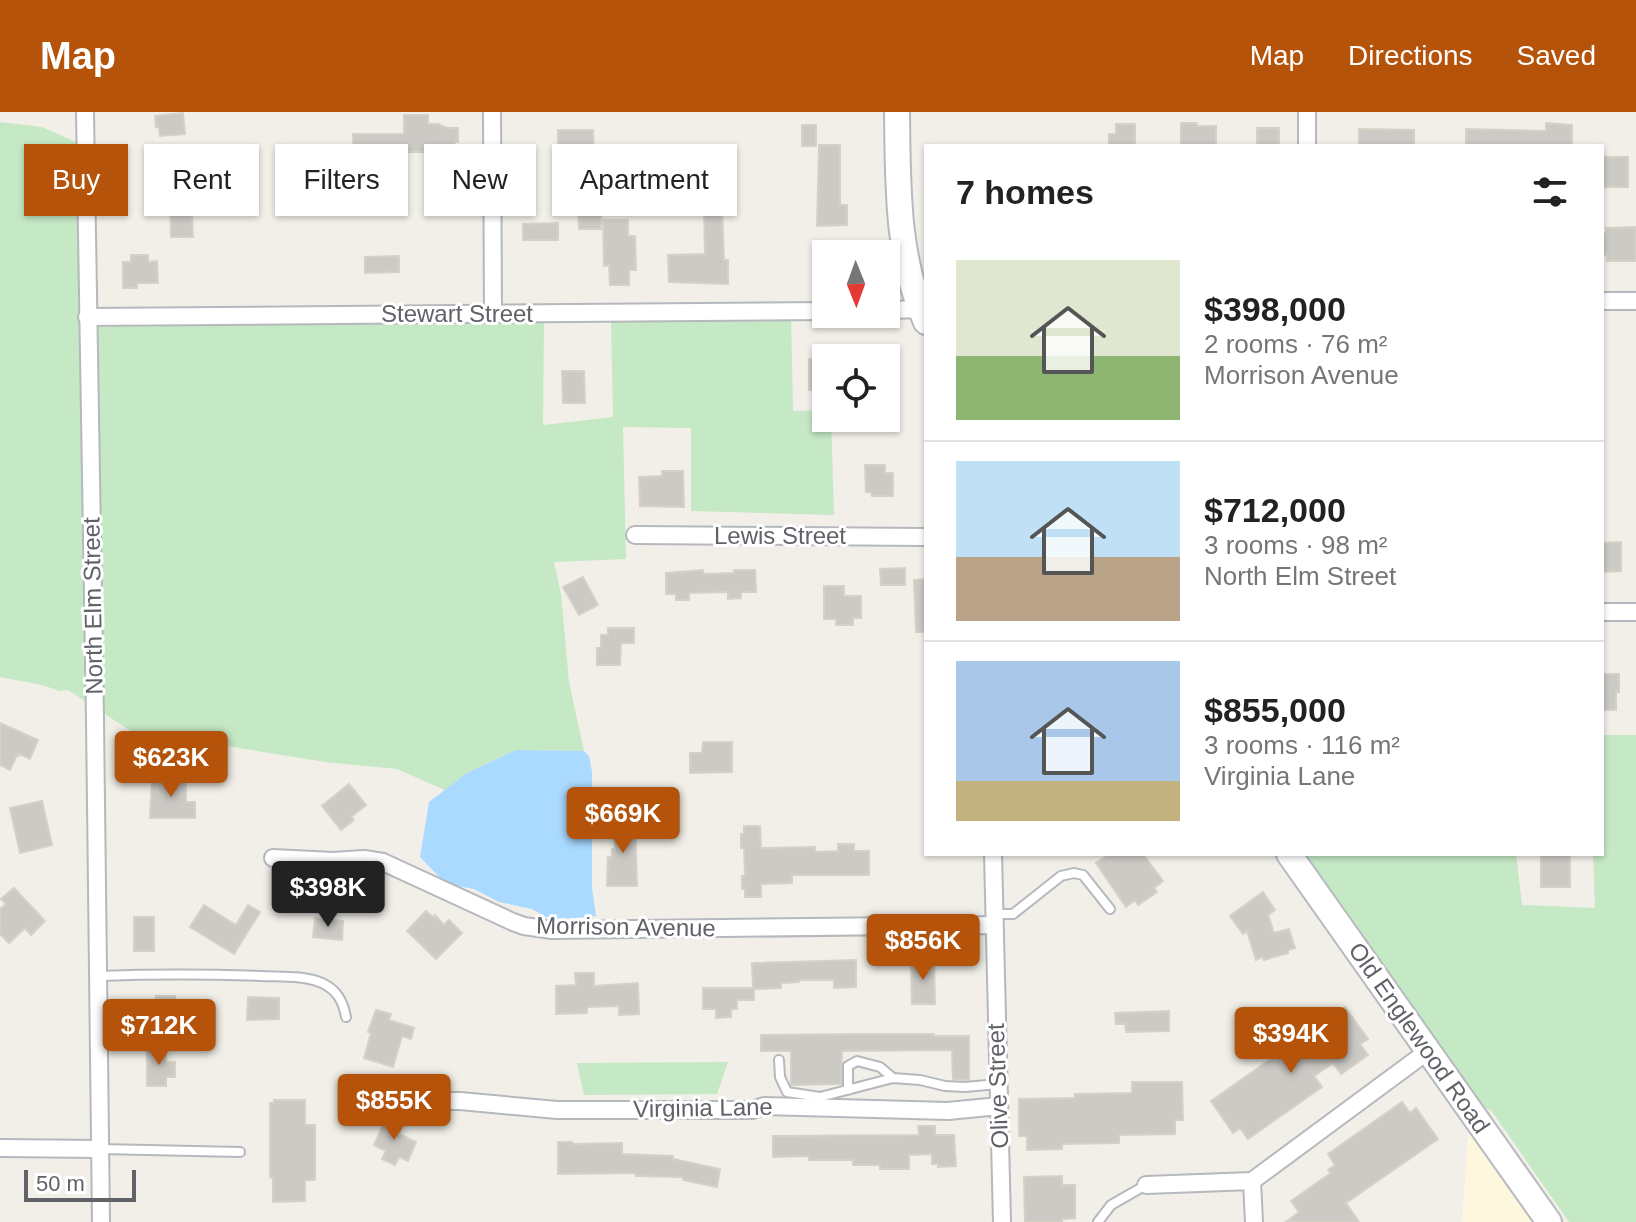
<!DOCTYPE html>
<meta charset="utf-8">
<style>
:root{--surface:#fff;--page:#f6f6f6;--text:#222;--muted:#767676;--line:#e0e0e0;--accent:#b45309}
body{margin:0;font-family:Helvetica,sans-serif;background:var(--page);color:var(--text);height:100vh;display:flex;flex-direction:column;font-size:30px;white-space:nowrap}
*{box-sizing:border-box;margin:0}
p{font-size:26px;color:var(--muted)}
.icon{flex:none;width:44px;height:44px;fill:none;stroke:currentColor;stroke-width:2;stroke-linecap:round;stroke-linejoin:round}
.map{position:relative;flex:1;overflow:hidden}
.side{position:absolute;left:924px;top:32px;width:680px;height:712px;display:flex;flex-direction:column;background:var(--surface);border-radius:0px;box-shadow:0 2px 6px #0004}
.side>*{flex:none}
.guide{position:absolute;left:24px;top:32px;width:760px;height:72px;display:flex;gap:16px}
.needle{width:52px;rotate:179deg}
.buttons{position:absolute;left:812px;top:128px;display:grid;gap:16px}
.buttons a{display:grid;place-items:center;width:88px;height:88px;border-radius:0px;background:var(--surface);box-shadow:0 2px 6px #0004;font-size:40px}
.scale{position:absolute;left:24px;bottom:20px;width:112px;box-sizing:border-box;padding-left:8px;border:4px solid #5f6368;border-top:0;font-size:22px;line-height:28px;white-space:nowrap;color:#5f6368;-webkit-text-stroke:6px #fff;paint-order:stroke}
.price{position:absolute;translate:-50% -68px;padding:0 18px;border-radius:8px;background:var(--accent);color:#fff;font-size:26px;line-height:52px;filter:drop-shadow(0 2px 4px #0008)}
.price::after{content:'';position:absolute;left:50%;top:48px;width:24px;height:18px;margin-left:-12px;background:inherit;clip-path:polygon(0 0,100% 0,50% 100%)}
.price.selected{background:#222;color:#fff}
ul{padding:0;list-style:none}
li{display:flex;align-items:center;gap:24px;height:200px;padding:0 32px}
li+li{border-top:2px solid var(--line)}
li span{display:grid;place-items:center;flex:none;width:224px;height:160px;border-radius:0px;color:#555}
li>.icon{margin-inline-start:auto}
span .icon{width:96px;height:96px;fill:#fffc;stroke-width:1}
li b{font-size:34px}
h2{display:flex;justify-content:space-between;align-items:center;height:96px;padding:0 32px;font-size:34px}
.pill{padding:0 28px;border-radius:0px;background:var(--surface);box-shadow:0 2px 6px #0004;font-size:28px;line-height:72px}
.pill.selected{background:var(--accent);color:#fff}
header{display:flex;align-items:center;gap:48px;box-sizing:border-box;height:112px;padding:0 40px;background:var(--accent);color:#fff}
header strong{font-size:38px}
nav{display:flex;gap:44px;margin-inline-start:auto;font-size:28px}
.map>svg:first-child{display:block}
.commercial{fill:#fef7e0}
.green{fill:#c5e8c5}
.water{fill:#aadaff}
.building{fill:#cccac5;stroke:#d6d1c6;stroke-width:2}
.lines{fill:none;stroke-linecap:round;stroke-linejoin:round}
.lane-casing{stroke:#b5b8bc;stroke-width:12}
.street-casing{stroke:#b5b8bc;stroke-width:20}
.secondary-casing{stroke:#b6babf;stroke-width:28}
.lane{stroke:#fff;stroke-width:8}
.street{stroke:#fff;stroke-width:16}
.secondary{stroke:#fff;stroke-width:24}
.labels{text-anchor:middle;stroke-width:6;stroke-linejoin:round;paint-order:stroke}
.street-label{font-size:24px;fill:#5f6368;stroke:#fff}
</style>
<header>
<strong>Map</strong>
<nav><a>Map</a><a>Directions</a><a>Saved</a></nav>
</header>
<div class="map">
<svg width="1636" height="1110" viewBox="0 0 1636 1110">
<rect width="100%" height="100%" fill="#f1efe8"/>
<path class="commercial" d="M1470,1013L1539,1110H1462L1468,1026Z"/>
<path class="green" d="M0,10L42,15L78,31L98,215L544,208L543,313L613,305L611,207L791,204L793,299L826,298V306H831L834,403L691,399V316L623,315L626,447L554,450L561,482L569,570L584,639L516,638L467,661L445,678L397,657L325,650L215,632L160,638L68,578L60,579L42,573L0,565Z
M1602,623H1636V1110H1569L1491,998L1481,995L1299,742H1516L1522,793L1595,796L1593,742H1602Z
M728,950L717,982L584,983L577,951Z"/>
<path class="water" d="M516,638L584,639L589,644L592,660V776L596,804L552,808L532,797L499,790L474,777L446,772L420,745L429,690L467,661Z"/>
<path class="building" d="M183,1L185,22L160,24L159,15H156L155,4Z
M404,3H428V12H438L447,16H458V30H455V40H393L392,70H354L353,22H404Z
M1181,11H1197V14H1216V33L1181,34Z
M1546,11L1572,13V34H1466V17L1546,19Z
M1116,12H1135V34H1109V22H1116Z
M802,13H816V34H802Z
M1257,16H1279V34H1257Z
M1359,17L1414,18V34H1359Z
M558,18H593L594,51L597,54V61L594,63V70L558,71Z
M819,33H840V93H847V113L817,114Z
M1602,45H1628V75H1602Z
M169,56V59H190L193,125H171L170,83H161V76H151V57Z
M704,94L722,95L724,148H728V172L669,170L668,143L705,142Z
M578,98H601V117H579Z
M603,108H628V124H635L636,158H629V173H610L609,153L604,154Z
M558,111V128H523V112Z
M1636,115V149H1607V143H1602V121H1606V116Z
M131,143H148V150L157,149L158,171H137V176H123V150H131Z
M399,144V160L365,161V145Z
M809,247H826V278H809Z
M562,259H584L585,291H563Z
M865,353H885V361H893V384H872L871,380H866Z
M662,359H683L684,395L640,394L639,365L662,364Z
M1621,430V459L1602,460V431Z
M905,456V473H881L880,457Z
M703,458V462L734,461V458H755L756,480H741V486L728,487V480L689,481V488H676V482H666V461Z
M583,465L598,493L579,503L563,475Z
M926,467V520H916L914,468Z
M824,474H844V484H861V506H853V513H836V507H824Z
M608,516H634V531H621L620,553H597V536H601V523H608Z
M1602,562H1619V580H1616V598H1602Z
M0,611L38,628L30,647L20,642L19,644L17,643L10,658L0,653Z
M703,630H732V660L690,661V641H702Z
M186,664V690H195V706H150L152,665Z
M349,672L366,693L351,705L354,708L341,718L322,694Z
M42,689L52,733L20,741L10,696Z
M614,707H635L637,774H607L608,745H612V737H615Z
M744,714H760L761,736L815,735V740L838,739V732H854V739H869V763H792V771L761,772V785H745V776L742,777V764H745L744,736H741V722H744Z
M1109,742H1143L1163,769L1154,776L1157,780L1138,793L1135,788L1126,795L1096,751Z
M1541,742H1570V775H1541Z
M14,776L45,809L31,823L25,816L9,831L0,822V797L6,792L1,787Z
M1263,780L1275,798L1268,803L1274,821L1289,817L1295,836L1288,838V841L1264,848L1263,845L1256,848L1247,819L1243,822L1230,804Z
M204,793L236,813L248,793L260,800L234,842L190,815Z
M426,799L433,805L435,803L444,813L449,808L462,821L436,847L407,819Z
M134,805H154V839H134Z
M315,806L343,809L342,828L313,825Z
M856,848V875L834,876V868H799V870L781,871V876L754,877V888H737V897H731V905L716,906V897H703V876H753L752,851Z
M911,849H934L935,892H912Z
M575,861H594V874L638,871L639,902L619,903V894L587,895V901L556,902V874L576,873Z
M156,884H175V923H156Z
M248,885L279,886V907L247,908Z
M1345,895L1368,927L1360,932L1368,943L1341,962L1333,951L1314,964L1322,975L1248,1027L1240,1016L1233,1021L1211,989Z
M376,898L391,902L389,908L414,916L411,927L402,924L393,955L364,946L371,921L368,920Z
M1169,899V919L1126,920L1125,912H1116L1115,901Z
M866,922H934V924H969V968L953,967L952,938L842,939L841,972L791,973V939H761V923Z
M147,936H166V950H175V965H166V974H147Z
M1132,970H1182L1183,1008H1175V1022L1119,1023V1031L1062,1032V1037L1027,1038V1024H1019V987L1075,986V982L1132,981Z
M274,988H305V1013H315V1068H305V1089L273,1090V1066L270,1065V991H274Z
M1402,990L1410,1001L1416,996L1438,1027L1346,1091L1359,1110H1286L1299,1100L1291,1089L1331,1061L1328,1058L1335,1053L1328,1042Z
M386,1006L403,1013L399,1022L416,1030L408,1049L399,1045L395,1053L382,1047L386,1039L374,1033Z
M918,1014H935V1023H954L956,1054L938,1055V1052H932V1042L909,1043V1057H880V1053H853V1048H809V1044L773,1045V1024L919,1023Z
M558,1030H572V1032L622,1031V1042L673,1044V1047L720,1057L717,1075L683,1068V1065L636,1064V1061L558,1062Z
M1062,1064V1073H1075V1106L1062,1107V1110H1025L1024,1065Z"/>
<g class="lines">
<defs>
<path id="lane" d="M994,802H1013L1061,764L1074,761L1083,763L1110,797
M99,864C153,862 206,862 261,864C280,865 304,863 322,871C337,878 343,889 346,905
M779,948L780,965L787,980L820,985L893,966L920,968L945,974L965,975L998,972
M848,978V954L857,949L880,955L893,966
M100,1037L240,1040
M1098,1110L1111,1093L1146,1073"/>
<path id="street" d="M85,0L95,607L101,1110
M492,0L493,202
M1307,0V34
M1602,189H1636
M886,198L926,197
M87,205L826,199
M635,423L926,425
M1602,500H1636
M993,742L1002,1110
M273,746L333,749L364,747L383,750L513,810L524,814L552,818L994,813
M407,989H460L557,998H752L764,994L948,999L999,994
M0,1036L100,1037
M1146,1073L1252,1069
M1254,1110L1252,1069L1428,939"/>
<path id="secondary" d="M897,0C898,70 896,145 926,210
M1289,742L1549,1110"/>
</defs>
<use href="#lane" class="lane-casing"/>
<use href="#street" class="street-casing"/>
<use href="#secondary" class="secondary-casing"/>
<use href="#lane" class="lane"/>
<use href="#street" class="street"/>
<use href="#secondary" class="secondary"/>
</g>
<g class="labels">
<g class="street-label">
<text x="457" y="210">Stewart Street</text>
<text x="780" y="432">Lewis Street</text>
<text transform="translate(93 494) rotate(-91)" y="8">North Elm Street</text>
<text transform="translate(626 815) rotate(1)" y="8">Morrison Avenue</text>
<text transform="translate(1419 926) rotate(55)" y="8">Old Englewood Road</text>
<text transform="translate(998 974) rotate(-92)" y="8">Olive Street</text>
<text transform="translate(703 996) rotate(-1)" y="8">Virginia Lane</text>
</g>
</g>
</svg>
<div class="buttons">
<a><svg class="needle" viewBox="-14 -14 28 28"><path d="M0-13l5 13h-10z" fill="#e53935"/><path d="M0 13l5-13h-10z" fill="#767676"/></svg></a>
<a><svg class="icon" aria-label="locate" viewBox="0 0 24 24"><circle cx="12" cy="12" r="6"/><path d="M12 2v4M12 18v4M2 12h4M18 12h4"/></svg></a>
</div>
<div class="scale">50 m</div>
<b class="price" style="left:171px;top:687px">$623K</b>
<b class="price" style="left:623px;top:743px">$669K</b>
<b class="price selected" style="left:328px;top:817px">$398K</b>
<b class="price" style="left:923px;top:870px">$856K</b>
<b class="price" style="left:159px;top:955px">$712K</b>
<b class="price" style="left:1291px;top:963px">$394K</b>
<b class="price" style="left:394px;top:1030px">$855K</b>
<div class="guide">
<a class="pill selected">Buy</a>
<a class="pill">Rent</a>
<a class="pill">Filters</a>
<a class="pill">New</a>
<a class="pill">Apartment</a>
</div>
<section class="side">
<h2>7 homes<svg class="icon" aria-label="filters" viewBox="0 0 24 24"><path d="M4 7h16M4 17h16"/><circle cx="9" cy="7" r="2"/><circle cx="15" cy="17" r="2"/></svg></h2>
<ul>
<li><span style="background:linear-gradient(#dfe7d0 60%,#8fb573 0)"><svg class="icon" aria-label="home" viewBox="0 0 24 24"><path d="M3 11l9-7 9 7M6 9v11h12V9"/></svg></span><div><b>$398,000</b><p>2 rooms · 76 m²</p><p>Morrison Avenue</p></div></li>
<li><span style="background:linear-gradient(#bfe0f5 60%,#b9a48a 0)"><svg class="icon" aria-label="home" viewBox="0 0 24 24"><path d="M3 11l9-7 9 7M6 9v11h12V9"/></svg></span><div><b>$712,000</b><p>3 rooms · 98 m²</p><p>North Elm Street</p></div></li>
<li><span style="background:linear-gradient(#a9c7e8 75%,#c2b280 0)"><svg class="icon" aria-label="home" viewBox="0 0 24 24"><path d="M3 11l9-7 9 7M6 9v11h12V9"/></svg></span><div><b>$855,000</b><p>3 rooms · 116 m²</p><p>Virginia Lane</p></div></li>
</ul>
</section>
</div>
